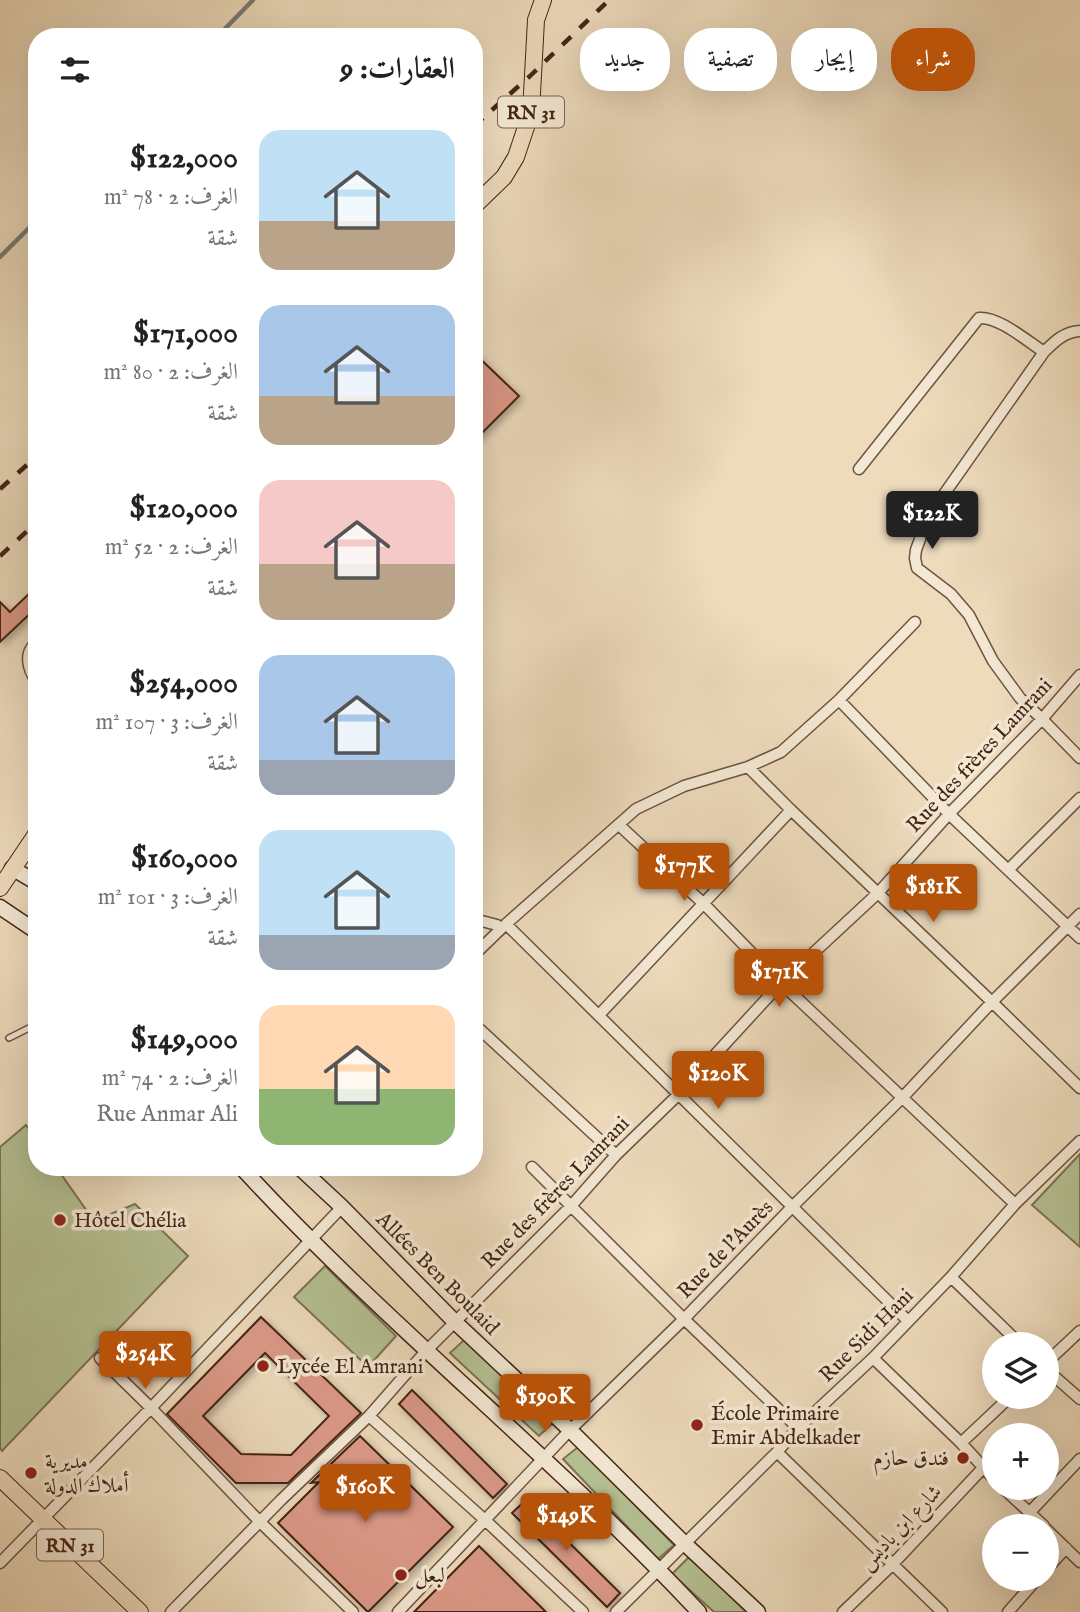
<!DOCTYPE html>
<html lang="ar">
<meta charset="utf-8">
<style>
:root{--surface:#fff;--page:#f6f6f6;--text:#222;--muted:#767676;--accent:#b45309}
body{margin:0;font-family:"IM FELL English",Amiri,serif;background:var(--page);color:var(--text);direction:rtl;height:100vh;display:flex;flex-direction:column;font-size:26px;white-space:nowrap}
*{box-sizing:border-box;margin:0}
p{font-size:23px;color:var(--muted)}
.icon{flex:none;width:38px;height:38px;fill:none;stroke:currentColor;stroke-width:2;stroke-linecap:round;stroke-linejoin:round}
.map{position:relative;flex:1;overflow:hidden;direction:ltr}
.drawer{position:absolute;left:28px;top:28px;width:455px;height:1148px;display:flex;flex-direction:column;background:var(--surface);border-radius:28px;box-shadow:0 7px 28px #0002;direction:rtl}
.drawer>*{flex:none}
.top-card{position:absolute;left:504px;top:28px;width:471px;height:63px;direction:rtl;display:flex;gap:14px}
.controls{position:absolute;left:982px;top:1332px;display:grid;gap:14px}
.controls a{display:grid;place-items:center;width:77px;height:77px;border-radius:50%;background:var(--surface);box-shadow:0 7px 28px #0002;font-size:35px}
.price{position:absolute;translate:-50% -60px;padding:0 16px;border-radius:7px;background:var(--accent);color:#fff;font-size:23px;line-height:46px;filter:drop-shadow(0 2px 4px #0008)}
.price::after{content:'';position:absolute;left:50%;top:42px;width:21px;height:16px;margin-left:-10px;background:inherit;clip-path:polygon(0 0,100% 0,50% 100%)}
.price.selected{background:#222;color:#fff}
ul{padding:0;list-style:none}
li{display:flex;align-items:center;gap:21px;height:175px;padding:0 28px}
li span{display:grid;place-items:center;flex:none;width:196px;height:140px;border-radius:21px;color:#555}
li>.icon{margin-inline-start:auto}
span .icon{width:84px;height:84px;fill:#fffc;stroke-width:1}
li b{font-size:30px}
h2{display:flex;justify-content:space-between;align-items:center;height:84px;padding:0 28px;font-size:30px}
.pill{padding:0 24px;border-radius:28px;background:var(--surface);box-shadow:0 7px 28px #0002;font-size:24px;line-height:63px}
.pill.selected{background:var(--accent);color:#fff}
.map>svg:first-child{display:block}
.green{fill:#b5c193;stroke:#7d7254;stroke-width:2}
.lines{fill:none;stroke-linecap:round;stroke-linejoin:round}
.stream{stroke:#797d77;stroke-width:4.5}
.building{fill:#db9987;stroke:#452416;stroke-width:2;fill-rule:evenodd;filter:url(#shadow)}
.lane-casing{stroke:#6f5240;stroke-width:8}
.street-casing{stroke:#6f5240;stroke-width:13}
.secondary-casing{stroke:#452416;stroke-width:17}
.primary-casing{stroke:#452416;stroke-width:18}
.lane{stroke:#f3e8d3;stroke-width:5}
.street{stroke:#f3e8d3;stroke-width:10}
.secondary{stroke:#f3e8d3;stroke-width:14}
.primary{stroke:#eddbbc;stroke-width:16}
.rail{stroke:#452416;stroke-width:4.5;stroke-dasharray:12 12;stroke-linecap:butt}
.poi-dot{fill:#8f2418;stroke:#f3e8d3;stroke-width:2.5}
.labels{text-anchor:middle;stroke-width:7;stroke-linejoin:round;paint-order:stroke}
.shield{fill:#f3e8d3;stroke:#795f4f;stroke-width:2}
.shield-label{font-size:19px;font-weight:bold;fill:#452416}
.street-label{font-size:21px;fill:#452416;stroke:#f3e8d3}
.poi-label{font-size:21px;fill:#452416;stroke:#f3e8d3;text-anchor:start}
</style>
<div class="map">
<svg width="1080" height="1612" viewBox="0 0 1080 1612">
<defs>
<filter id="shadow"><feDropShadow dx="3.5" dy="3.5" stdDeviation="3.5" flood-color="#0004"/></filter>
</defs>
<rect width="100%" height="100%" fill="#eddbbc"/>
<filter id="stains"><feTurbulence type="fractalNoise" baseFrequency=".00286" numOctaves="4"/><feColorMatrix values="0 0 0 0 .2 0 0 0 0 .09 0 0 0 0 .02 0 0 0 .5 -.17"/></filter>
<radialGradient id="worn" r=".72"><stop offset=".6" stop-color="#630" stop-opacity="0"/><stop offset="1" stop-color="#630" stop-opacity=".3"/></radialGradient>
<path class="green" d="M26,1125L37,1140V1167H56L94,1221L135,1204L188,1256L2,1451L0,1448V1147Z
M1080,1154V1247L1032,1205Z
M325,1266L396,1336L368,1367L294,1297Z
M464,1340L555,1421L539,1436L450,1353Z
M578,1447L674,1545L658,1559L563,1459Z
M690,1556L746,1612H714L672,1574Z"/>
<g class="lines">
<path class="stream" d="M217,37L253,0
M0,257L37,220"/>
</g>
<path class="building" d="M474,353L519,396L474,441Z
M37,586V607L0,642V602L10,612Z
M261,1317L361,1413L288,1483H236L167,1414ZM265,1353L329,1416L291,1455L241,1454L203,1416Z
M412,1390L507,1484L493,1498L399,1404Z
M360,1436L453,1527L368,1612L278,1523L319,1482L311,1483Z
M526,1500L620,1593L607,1607L512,1513Z
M479,1546L546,1612H414Z"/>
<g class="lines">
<defs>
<path id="lane" d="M37,638C34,641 31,644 29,647C22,658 27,676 37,684
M9,1038L37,1024"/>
<path id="street" d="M1080,331C1064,332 1055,341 1044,352L928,517L916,550L915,558L917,568L951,594L969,615L993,661L1020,698L1042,719L1080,758
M859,469L979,318C998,316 1027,341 1044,352
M839,700L949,814L1080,938
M748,767L791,810L992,1002L1080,1088
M619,825L704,904L781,983L1015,1204
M1009,869L1080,798
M474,919L497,925
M506,924L907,1320
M474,955L506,924L636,809L684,786L748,767L781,752L839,700L915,622
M599,1015L791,810
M474,1024L616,1155
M532,1167L684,1319L798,1428
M951,1277L1020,1344
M100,1358L151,1408L260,1522L353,1612
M873,1358L961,1443L994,1479
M1046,1363L1080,1331
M1046,1369L1080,1399
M369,1416L485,1520L583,1612
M961,1443L1011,1396
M777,1452L942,1612
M1003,1488L1044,1526
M1030,1512L1080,1459
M1046,1529L1080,1562
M0,1563L151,1408L342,1207
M1046,1570L1066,1548
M171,1612L281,1500L369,1416L426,1351L571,1206L616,1155L679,1094L781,983L878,893L949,814L1042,719L1080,675
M398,1612L570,1430L684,1319L792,1207L903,1097L992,1002L1080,914
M616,1612L777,1452L798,1428L873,1358L951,1277L1015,1204L1080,1141
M843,1612L892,1565L983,1468
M1008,1612L1038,1578"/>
<path id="secondary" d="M12,868L37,883
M0,907L37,932
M241,1167C385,1324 553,1456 699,1612
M299,1167L342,1207L455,1322L570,1430L684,1543L758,1612"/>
<path id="primary" d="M474,206L504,177L516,157L531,112L536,20L543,0
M0,888L37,833
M0,1478L140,1612"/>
</defs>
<use href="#lane" class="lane-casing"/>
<use href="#street" class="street-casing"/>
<use href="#secondary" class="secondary-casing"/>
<use href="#primary" class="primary-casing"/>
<use href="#lane" class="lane"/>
<use href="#street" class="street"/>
<use href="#secondary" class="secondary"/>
<use href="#primary" class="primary"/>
<path class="rail" d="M474,126L530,76L609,0
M0,489L37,456
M0,556L37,522"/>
</g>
<g class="poi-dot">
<circle cx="60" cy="1220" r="7"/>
<circle cx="263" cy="1366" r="7"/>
<circle cx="697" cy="1425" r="7"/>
<circle cx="963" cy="1458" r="7"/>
<circle cx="31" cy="1473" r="7"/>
<circle cx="401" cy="1575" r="7"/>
</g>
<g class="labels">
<g class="shield">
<rect x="498" y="96.5" width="66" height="31" rx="5"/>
<rect x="37" y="1529.5" width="66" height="31" rx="5"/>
</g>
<g class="shield-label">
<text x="531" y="119">RN 31</text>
<text x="70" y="1552">RN 31</text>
</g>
<g class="street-label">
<text transform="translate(979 755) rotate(-47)" y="7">Rue des frères Lamrani</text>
<text transform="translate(555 1192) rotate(-46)" y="7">Rue des frères Lamrani</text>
<text transform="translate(725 1249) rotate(-46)" y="7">Rue de l'Aurès</text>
<text transform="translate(438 1273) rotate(45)" y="7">Allées Ben Boulaid</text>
<text transform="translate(866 1335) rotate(-45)" y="7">Rue Sidi Hani</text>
<text transform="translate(900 1527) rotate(-46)" y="7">شارع ابن باديس</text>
</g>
<g class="poi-label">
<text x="74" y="1227">Hôtel Chélia</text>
<text x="277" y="1373">Lycée El Amrani</text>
<text x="711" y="1420">École Primaire<tspan x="711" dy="24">Emir Abdelkader</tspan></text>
<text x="949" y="1465" text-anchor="end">فندق حازم</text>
<text x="45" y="1468">مديرية<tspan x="45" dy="24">أملاك الدولة</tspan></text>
<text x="415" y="1582">لبعل</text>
</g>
</g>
<rect width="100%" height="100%" filter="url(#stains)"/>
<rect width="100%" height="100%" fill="url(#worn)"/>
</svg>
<div class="controls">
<a><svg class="icon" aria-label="layers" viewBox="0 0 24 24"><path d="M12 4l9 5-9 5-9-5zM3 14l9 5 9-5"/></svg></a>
<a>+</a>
<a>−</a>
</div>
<b class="price selected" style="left:932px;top:551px">$122K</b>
<b class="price" style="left:684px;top:903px">$177K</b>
<b class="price" style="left:933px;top:924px">$181K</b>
<b class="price" style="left:779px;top:1009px">$171K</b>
<b class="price" style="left:718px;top:1111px">$120K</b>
<b class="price" style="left:145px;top:1391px">$254K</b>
<b class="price" style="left:545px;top:1434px">$190K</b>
<b class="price" style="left:365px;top:1524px">$160K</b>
<b class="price" style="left:566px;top:1553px">$149K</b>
<div class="top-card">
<a class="pill selected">شراء</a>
<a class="pill">إيجار</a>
<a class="pill">تصفية</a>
<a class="pill">جديد</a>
</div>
<section class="drawer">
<h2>العقارات: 9<svg class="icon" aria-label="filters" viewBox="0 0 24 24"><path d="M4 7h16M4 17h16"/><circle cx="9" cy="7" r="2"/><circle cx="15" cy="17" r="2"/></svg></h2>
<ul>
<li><span style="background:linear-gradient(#bfe0f5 65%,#b9a48a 0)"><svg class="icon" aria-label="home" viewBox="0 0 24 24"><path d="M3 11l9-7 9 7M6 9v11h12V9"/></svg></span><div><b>$122,000</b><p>الغرف: 2 · 78 m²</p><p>شقة</p></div></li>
<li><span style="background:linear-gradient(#a9c7e8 65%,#b9a48a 0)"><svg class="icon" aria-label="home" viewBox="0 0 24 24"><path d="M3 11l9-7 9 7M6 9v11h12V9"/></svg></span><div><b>$171,000</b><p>الغرف: 2 · 80 m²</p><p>شقة</p></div></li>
<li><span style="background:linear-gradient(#f6c9c9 60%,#b9a48a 0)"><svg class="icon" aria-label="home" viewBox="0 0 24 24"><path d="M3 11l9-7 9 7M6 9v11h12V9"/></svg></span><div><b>$120,000</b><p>الغرف: 2 · 52 m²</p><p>شقة</p></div></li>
<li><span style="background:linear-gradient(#a9c7e8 75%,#9aa5b1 0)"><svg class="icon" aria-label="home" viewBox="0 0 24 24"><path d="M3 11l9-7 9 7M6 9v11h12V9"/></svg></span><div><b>$254,000</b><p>الغرف: 3 · 107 m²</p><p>شقة</p></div></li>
<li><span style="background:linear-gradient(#bfe0f5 75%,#9aa5b1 0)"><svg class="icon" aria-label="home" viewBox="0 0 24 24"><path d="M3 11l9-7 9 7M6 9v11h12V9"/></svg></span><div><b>$160,000</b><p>الغرف: 3 · 101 m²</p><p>شقة</p></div></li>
<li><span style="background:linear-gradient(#ffd9b3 60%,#8fb573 0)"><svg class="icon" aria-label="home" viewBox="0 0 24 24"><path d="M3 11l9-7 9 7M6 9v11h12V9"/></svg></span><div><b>$149,000</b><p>الغرف: 2 · 74 m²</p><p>Rue Anmar Ali</p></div></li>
</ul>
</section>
</div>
